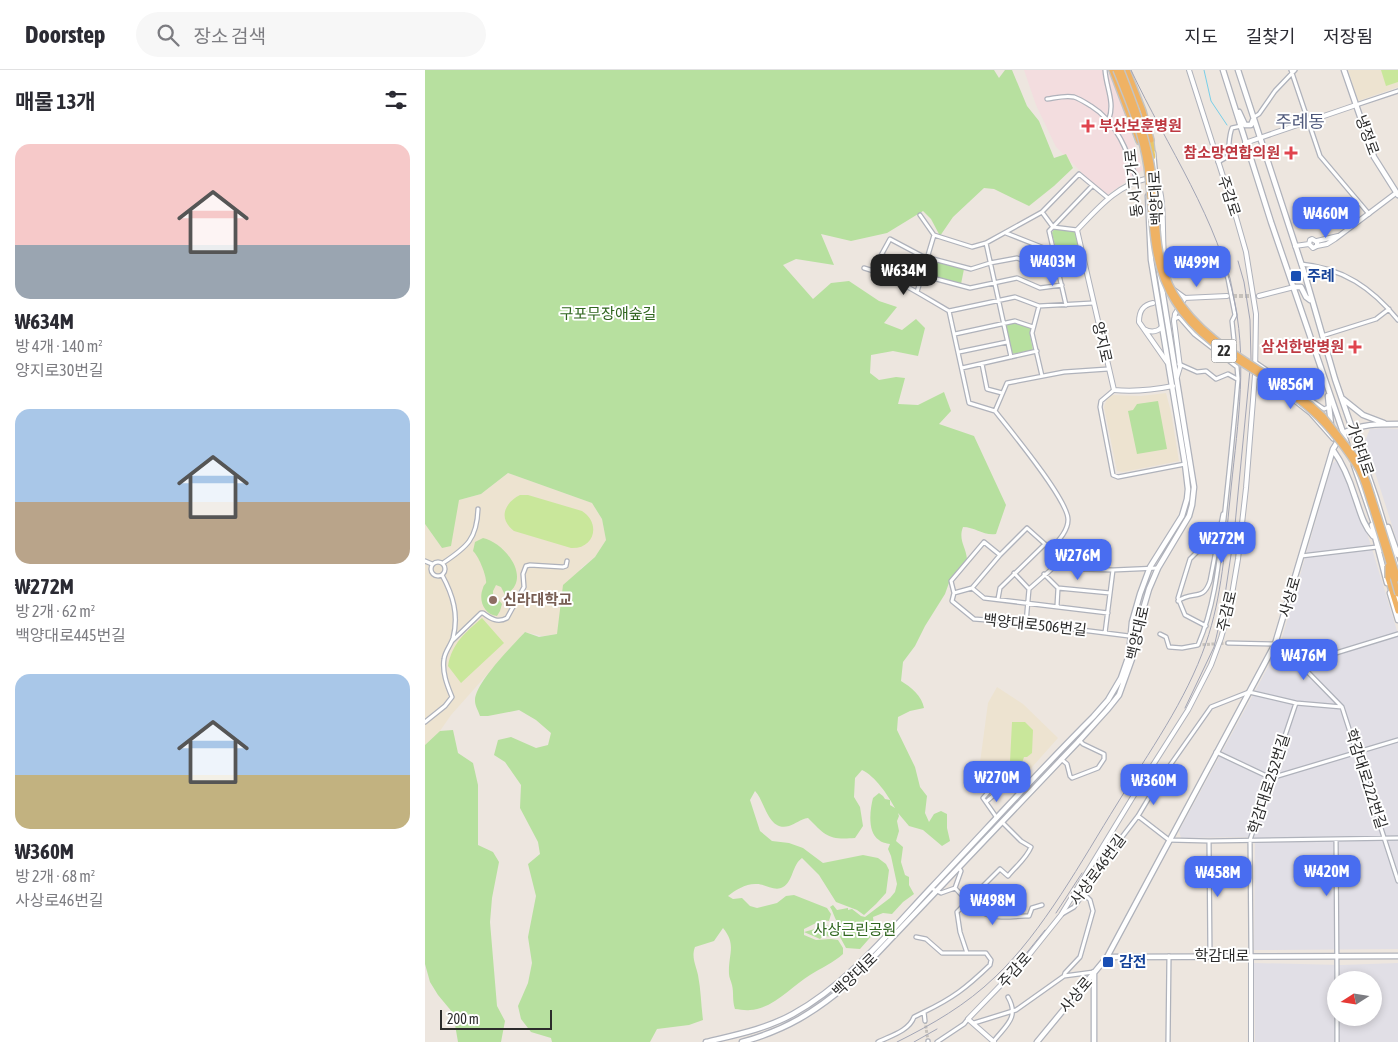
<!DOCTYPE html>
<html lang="ko">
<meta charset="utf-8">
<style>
:root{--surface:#fff;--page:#f7f7f7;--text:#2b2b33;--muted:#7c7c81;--line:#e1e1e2;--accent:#496df0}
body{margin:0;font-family:"Asap Condensed","Noto Sans KR",sans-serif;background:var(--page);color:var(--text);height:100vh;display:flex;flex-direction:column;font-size:19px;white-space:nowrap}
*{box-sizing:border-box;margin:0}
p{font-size:16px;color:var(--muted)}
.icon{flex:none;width:28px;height:28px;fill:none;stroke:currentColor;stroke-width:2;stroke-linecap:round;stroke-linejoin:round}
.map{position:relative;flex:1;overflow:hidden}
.side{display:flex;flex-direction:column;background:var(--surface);width:425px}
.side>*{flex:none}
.needle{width:32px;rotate:258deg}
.controls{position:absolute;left:902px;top:901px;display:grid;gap:10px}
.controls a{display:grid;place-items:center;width:55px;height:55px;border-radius:50%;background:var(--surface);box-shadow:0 2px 8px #0003;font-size:25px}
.scale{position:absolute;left:15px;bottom:12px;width:112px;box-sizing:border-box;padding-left:5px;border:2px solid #2c2c2c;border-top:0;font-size:14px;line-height:18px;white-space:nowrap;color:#2c2c2c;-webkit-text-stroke:4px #fff;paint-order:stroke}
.price{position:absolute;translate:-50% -42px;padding:0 11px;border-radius:10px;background:var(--accent);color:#fff;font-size:16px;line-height:32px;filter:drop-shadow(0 1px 2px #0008)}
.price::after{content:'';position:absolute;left:50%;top:30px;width:15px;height:11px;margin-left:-8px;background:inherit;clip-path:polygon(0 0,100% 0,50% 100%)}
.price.selected{background:#222;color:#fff}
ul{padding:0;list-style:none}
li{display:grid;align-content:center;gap:10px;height:265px;padding:0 15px}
li span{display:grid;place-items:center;height:155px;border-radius:15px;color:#555}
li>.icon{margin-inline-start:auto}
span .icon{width:90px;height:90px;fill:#fffc;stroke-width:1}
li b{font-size:21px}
h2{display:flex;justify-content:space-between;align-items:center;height:60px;padding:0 15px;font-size:21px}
header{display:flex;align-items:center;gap:30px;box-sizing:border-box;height:70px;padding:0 25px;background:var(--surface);border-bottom:1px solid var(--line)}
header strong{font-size:24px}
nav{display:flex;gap:28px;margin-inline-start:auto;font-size:18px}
.search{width:350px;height:45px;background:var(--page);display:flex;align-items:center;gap:12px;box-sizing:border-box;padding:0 18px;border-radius:28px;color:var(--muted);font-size:19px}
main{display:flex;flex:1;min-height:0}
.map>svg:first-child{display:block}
.industrial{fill:#e1dfe6;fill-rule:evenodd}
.education{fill:#ede3d0}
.medical{fill:#f3dddf}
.green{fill:#b7e09f;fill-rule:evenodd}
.pitch{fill:#c9e79b}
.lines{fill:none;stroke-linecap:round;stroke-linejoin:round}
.stream{stroke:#78cee8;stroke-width:1}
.minor-tunnel{stroke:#c6c1bb;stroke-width:3;stroke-dasharray:3 1.5;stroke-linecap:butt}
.tertiary-tunnel{stroke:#c6c1bb;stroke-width:4;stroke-dasharray:4 2;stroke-linecap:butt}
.minor-casing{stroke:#afb2bb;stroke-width:5.5}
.tertiary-casing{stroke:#afb2bb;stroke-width:6}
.secondary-casing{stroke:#afb2bb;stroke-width:7}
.primary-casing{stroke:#c4c4c4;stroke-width:7}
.trunk-casing{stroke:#c4c4c4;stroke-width:8}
.minor{stroke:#fff;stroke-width:3}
.tertiary{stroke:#fff;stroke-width:4}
.secondary{stroke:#fff;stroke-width:4.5}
.primary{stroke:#e9c767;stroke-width:4.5}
.trunk{stroke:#efb264;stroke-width:5}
.rail{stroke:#a2a5b5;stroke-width:1}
.trunk-bridge-casing{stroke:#c4c4c4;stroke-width:8;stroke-linecap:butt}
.trunk-bridge{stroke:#efb264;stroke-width:5}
.health-dot{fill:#e0444e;stroke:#fff;stroke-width:2}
.transit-dot{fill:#1a4fb4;stroke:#fff;stroke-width:2}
.education-dot{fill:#8d6e63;stroke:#fff;stroke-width:2}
.labels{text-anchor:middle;stroke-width:4;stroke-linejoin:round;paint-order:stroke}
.shield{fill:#fff;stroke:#6b6b6b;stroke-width:1}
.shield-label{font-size:14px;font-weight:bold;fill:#2c2c2c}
.health-label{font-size:15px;font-weight:bold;fill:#be3a42;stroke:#fff;text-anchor:end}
.street-label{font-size:15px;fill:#2c2c2c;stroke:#fff}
.transit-label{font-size:15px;font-weight:bold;fill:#164399;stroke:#fff;text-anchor:start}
.park-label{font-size:15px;fill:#30661f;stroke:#fff}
.education-label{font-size:15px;font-weight:bold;fill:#785e54;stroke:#fff;text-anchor:start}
.quarter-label{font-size:18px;fill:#4e587b;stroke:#fff}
</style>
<header>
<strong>Doorstep</strong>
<div class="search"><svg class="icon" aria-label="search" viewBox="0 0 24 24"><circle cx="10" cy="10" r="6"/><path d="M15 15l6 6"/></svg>장소 검색</div>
<nav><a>지도</a><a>길찾기</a><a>저장됨</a></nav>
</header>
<main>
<section class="side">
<h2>매물 13개<svg class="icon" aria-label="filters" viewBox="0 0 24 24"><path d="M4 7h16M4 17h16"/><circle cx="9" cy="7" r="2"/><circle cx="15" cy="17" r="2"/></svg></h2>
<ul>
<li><span style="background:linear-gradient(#f6c9c9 65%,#9aa5b1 0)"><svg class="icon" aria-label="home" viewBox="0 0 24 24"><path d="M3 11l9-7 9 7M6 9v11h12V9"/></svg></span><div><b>₩634M</b><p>방 4개 · 140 m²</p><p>양지로30번길</p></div></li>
<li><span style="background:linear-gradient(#a9c7e8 60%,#b9a48a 0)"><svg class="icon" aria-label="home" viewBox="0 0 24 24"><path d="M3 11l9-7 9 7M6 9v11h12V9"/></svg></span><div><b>₩272M</b><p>방 2개 · 62 m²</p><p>백양대로445번길</p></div></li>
<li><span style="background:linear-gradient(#a9c7e8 65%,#c2b280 0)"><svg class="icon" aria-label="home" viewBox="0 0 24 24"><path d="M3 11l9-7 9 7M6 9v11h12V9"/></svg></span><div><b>₩360M</b><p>방 2개 · 68 m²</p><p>사상로46번길</p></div></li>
</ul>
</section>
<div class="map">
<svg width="973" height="972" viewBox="0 0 973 972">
<rect width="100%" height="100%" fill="#ede6df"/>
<path class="industrial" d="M958,358L973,359V474L940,371L945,359Z
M913,389L939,453L973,564V879L829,880L830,767L756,768L754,761L855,575L907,394Z
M829,893L916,895L973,893V972H830ZM911,910H949V948H911Z"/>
<path class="education" d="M923,0H973V17L933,31Z
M741,323L746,342L754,391L698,402L692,401L679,337L682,329L686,325L716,326Z
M83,403L167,433L177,449L181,470L170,487L156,498L132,564L117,566L100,562L26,645L15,661L0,675V454L17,478L34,430L56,424Z
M572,617L598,634L633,668L592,714L571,716L554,700L563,633Z"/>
<path class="medical" d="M599,0H682L698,36L718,100L682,125L671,117L631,77L611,35Z"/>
<path class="green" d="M0,0H569L574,8L580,0H587L602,36L614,51L629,88L641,84L648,98L629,116L604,136L569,119L559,118L528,147L515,166L506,149L498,141L462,163L426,171L396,164L409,195L371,189L358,195L388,229L406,213L424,211L454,231L472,237L459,253L477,260L491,249L500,258L493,286L468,281L446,285L445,303L454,310L471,307L480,308L473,334L493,335L519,322L526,341L514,354L549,366L581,435L571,464C559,466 550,457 538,457C533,470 541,477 542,489L525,510L520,524L500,556L490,576L478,592L476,611C486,617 497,626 499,638L485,641L473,647L472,660L490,697L495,717L502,726L500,743L504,752L509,744L516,741L522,744V758L525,771L517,776L498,760L484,756L473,743L474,746L472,751L474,761L471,771L478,777L476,792L480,805L484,807V815L489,824L478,832L467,844L458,843L448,847L450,862L435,879L421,878L415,867L398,866L395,869L379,862V865L391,870L406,869L413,870L418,878V884C408,893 396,898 385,905C367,916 348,939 325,940C320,941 315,939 310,939C307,930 309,923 307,915C306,911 304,907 304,904C303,884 312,875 298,858L289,871L270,877C266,887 271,895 273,905C276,920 276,935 278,950L264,955L232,959L225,972H127L126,968L106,962L96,949L93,936L103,913L107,893L103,867L111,826L103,794L115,784L113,772L95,738L96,715L80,692L69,685L73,670L86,667L111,678L123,675L126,663L111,650L94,640L63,646H55C54,642 50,636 50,631C49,614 88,575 100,562L114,567L132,564L138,515L170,487L181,470L177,449L167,433L83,403L56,424L34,430L26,476L17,478L0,454ZM437,700C450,706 463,725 470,738L465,735V730L460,729L458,726L454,723L448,728C445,740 442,762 454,770C457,773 461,773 465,774L463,779L466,786L472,814L470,822L465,828L440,847L436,846L427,839L423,840V838L412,840L408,835L405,837C408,841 409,847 412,852L410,856L406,854L405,857L396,852L390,859L379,862V859L397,850L404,851L406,844L402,838L369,825L361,826L352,833L332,838L325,836L317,828L308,829L303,826C310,820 322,813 332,814C340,814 350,822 358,817C368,812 367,795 377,788L394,805L411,832L432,840L439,845L451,834L461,823L464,800L461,794L453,788L438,785L398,793L378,778L364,773L347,771L335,761L325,730L330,721C340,731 343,762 364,756C371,754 375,749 383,748C401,766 403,770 430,768L438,756L435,737L429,727L430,708Z
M629,159L650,162L656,188L634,193L627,163Z
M503,188L539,199L536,214L500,203L499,205Z
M589,253L606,258L605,265L608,280L587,284L580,255Z
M733,331L742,379L712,384L703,341L708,340L712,334Z
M58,468C79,472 109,509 80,525L76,517L71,515L68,521V527L73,529L77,534L75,541L72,546C59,545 53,530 58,518C59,514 62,514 61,511C61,504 53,485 48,481L50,472Z
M28,660L33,683L48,693L53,715V775L68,782L74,792L67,828L65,852L72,936L80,951L76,972H33L28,943L13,925L5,912L0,894V675L15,661Z"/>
<path class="pitch" d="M956,0H973V12L961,16Z
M95,425H103L157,441C176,453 170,479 146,478L89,461C73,449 79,433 95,425Z
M57,548L79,573L36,613L23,596C27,573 40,563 57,548Z
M587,652H600L608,660L607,683L602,687H599L597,693L585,692Z"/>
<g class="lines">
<path class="stream" d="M779,0L786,31L802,55"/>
<path class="minor-tunnel" d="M773,575L803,573
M500,951L503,971"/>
<path class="tertiary-tunnel" d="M802,226H834"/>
<defs>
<path id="minor" d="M680,0C681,17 690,32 684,49
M866,0L895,86L944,144
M622,29C630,28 640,25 649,27C655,29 661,33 666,36C692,52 703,82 712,111
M931,35L973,21
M829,47L834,44L850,21L870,0
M793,92L802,87C805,77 803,68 807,58L816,56
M617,142L628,157L652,160
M495,145L509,165L547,177L561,173L617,142L654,104L683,128
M581,163L619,178H629
M561,173L586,287
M457,185L489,203L545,218L592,208L615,218L637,215
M762,185L793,179L803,209L810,245L807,251L809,270L791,282
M876,194C918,198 947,218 973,250
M439,198C468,206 498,226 524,241L590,227L614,236L668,233
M448,200L465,169L497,186L546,199L565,193L592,188L618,198L659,191
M492,222L509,165
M641,235L624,161L667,116
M614,236L607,263L617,306
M524,241L544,333L570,341L582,313L639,302L683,299
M530,264L590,251L608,257
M897,266L951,249L964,239
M534,282L582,272
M830,292L899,339L904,337
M557,294L562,319L577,323
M754,294L772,302L781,301L791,309L803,304L812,309
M537,298L612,281
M830,305L866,328L885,343L908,369
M689,320L676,331L675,337L688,405L693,407L760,394
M570,341C585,360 644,431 643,450C643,461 633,471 626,479
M575,485L559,472L526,511L529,523L527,531L549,549L601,553L712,567
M876,486L952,477
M0,491L7,494
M6 499a7 7 0 1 1 14 0a7 7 0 1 1-14 0Z
M18,493C42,477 52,469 53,439
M589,503L604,519
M619,504L633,518L685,523
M547,518L575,485L602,458L648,499L688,500L733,498
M547,518L559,528L683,543
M604,519L637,490
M529,523L547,518
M573,529L575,518L620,474
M753,531C768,520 778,532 785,511L798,444
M632,536L633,518
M601,553L604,519
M781,556L760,545L753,528L765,489L775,479L791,475
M680,563L688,500
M735,564L741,567L744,577L757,578L773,575C790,536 794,491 799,449C804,403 809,356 813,309L812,297L769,264L754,247L749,249
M27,571L56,543H58C66,549 73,553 82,548L99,517L98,504L101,496L105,495L138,497L141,496L142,491
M803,573L850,574L875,594L917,637L973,811
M875,594L973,564
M0,652L20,636L27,627C22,615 17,602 19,589C20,581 26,575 28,568C34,545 28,525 17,505
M791,682L846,708L973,670
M636,689L642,694L645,706L647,708L673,698L679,689V684L658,674L654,670
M567,718L558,728L572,748
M561,732L569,725
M713,746L744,770L784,771L973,768
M911,769L912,910
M784,771L785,886
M506,818L516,823L530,818L536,801L534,798
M530,818C557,847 561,849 600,846H604L607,838L617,835
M637,844L649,837L662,819L681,788L713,746L734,711L786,637L824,622L871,633L917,637
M491,867L501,869L517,883H561L566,890L565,895C541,918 528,928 499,942L500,951
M542,883L535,862L532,842L575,799L583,806C591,796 601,789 606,777L596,771L577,752
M826,886L825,770L871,633
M639,906L640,903L655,887L668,841L665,830L659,824
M549,953L591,940L639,906L669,902
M453,972C465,966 484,961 489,947L499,942
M503,972V971
M512,972L539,954L543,949
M568,972C580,956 595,948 583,927
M743,972L744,886
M912,972V948"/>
<path id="tertiary" d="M820,73L931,35
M724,108C692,115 674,137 652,160L689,320C710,322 728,320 748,316
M732,111C741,131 736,171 740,195
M892,171L913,166
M870,176L884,174L888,178L892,176V172L887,169L885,170L884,174
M892,176L902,174L910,169L971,123
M749,220L760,228L750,244L749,251L755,297L752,307
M834,226L869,217
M759,228L802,226
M728,233C717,235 714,242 714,252L742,292
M719,259C726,263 732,262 737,257
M826,886V972
M569,972L543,949L600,890L636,845L714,717L763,640L786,595L796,568L805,536L813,489L821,418L830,305L831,244L821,182L811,147L764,0"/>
<path id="secondary" d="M798,0L846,152L922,374
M813,0L880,205L910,309L951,428L973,501
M919,0L949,87L973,125
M711,33L720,57
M814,42L820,55H826L828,50
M728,83L732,125
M869,217H876L881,227L885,230
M903,326L906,355
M918,329L938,345L959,353
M918,363C936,354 953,354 973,354
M908,380C918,394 925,411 930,427C935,441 938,455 948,466
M929,395L958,480
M947,455L962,513
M963,457L973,485
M970,521L973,532
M965,523L973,550
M682,887L973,886
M281,972C310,965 341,959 368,944C421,915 463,864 504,820C559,762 612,703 668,647L683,630L696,608L704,585L707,552L715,524L725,497L757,446L762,429L763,419L760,394L726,190L723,126
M317,972C361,960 390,942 424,913L652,673L682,640L694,625L708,586L715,550L724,519L733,498L764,446L767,435L769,417L734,200
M612,972L682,887L850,574L908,379L918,363
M669,972V902"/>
<path id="primary" d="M726,70L728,87"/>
<path id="trunk" d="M687,0L714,71
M702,0L718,41L726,70
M963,508L973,541"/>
</defs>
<use href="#minor" class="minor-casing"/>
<use href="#tertiary" class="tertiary-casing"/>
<use href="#secondary" class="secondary-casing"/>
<use href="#primary" class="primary-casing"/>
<use href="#trunk" class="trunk-casing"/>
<use href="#minor" class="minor"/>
<use href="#tertiary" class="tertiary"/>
<use href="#secondary" class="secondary"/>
<use href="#primary" class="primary"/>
<use href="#trunk" class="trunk"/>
<path class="rail" d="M760,638L789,577L798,538L809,465L826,289L825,250L819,212L813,191
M631,843L657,803
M595,891L620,860
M472,972C508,954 541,935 570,907C618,862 657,790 692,734C724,682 761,631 781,573C797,527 800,477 805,429C811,365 823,299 810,234C794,150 742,77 706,0
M489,972L512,959"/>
<defs>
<path id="trunk-bridge" d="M691,0C704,32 717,63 722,97C729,145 723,189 750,232C781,282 839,301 882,337C900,352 918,375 931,395C939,407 942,423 947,437C956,466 965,495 973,524
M696,0C708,31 720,61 726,94C734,138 726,183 749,223C771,261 808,283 843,305
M854,313L886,335L898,346L935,393L943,414L973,509
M963,496V508"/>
</defs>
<use href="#trunk-bridge" class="trunk-bridge-casing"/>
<use href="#trunk-bridge" class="trunk-bridge"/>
</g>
<g class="health-dot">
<path d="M660.5 48.5h5v5h5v5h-5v5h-5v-5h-5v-5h5z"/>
<path d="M863.5 75.5h5v5h5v5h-5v5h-5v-5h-5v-5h5z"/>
<path d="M927.5 269.5h5v5h5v5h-5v5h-5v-5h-5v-5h5z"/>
</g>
<g class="transit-dot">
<rect x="865" y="200" width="12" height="12" rx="2.5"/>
<rect x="677" y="886" width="12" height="12" rx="2.5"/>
</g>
<circle class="education-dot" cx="68" cy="530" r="5"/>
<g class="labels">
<rect class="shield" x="786.5" y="269.5" width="25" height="23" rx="4"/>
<g class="shield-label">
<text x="799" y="286">22</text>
</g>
<g class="health-label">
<text x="674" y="61" text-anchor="start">부산보훈병원</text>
<text x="855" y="88">참소망연합의원</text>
<text x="919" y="282">삼선한방병원</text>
</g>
<g class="street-label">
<text transform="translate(942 65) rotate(70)" y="5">냉정로</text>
<text transform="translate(709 113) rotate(-96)" y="5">동서고가로</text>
<text transform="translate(804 126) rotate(72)" y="5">주감로</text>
<text transform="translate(731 128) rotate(-93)" y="5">백양대로</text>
<text transform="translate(677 272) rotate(77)" y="5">양지로</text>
<text transform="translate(935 379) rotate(71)" y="5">가야대로</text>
<text transform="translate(865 527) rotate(-74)" y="5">사상로</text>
<text transform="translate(802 541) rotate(-77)" y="5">주감로</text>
<text transform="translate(610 555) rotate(6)" y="5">백양대로506번길</text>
<text transform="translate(713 563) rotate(-77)" y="5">백양대로</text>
<text transform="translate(941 709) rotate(72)" y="5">학감대로222번길</text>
<text transform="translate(844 714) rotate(-72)" y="5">학감대로252번길</text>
<text transform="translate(673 800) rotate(-54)" y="5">사상로46번길</text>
<text x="797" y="891">학감대로</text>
<text transform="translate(590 900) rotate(-48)" y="5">주감로</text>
<text transform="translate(430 905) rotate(-44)" y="5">백양대로</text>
<text transform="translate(651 925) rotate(-50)" y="5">사상로</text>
</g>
<g class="transit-label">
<text x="882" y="211">주례</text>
<text x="694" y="897">감전</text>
</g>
<g class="park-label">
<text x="183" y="249">구포무장애숲길</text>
<text x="430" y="865">사상근린공원</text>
</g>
<g class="education-label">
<text x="78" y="535">신라대학교</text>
</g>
<g class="quarter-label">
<text x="875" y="58">주례동</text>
</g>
</g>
</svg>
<div class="controls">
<a><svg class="needle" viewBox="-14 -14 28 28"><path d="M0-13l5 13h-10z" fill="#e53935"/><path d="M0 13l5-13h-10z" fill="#7c7c81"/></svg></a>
</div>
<div class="scale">200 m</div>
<b class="price" style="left:901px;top:169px">₩460M</b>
<b class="price" style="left:628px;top:217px">₩403M</b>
<b class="price" style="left:772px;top:218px">₩499M</b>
<b class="price selected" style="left:479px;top:226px">₩634M</b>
<b class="price" style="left:866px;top:340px">₩856M</b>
<b class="price" style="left:797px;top:494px">₩272M</b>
<b class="price" style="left:653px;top:511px">₩276M</b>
<b class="price" style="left:879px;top:611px">₩476M</b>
<b class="price" style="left:572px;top:733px">₩270M</b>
<b class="price" style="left:729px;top:736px">₩360M</b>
<b class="price" style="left:902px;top:827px">₩420M</b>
<b class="price" style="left:793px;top:828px">₩458M</b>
<b class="price" style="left:568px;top:856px">₩498M</b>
</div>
</main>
